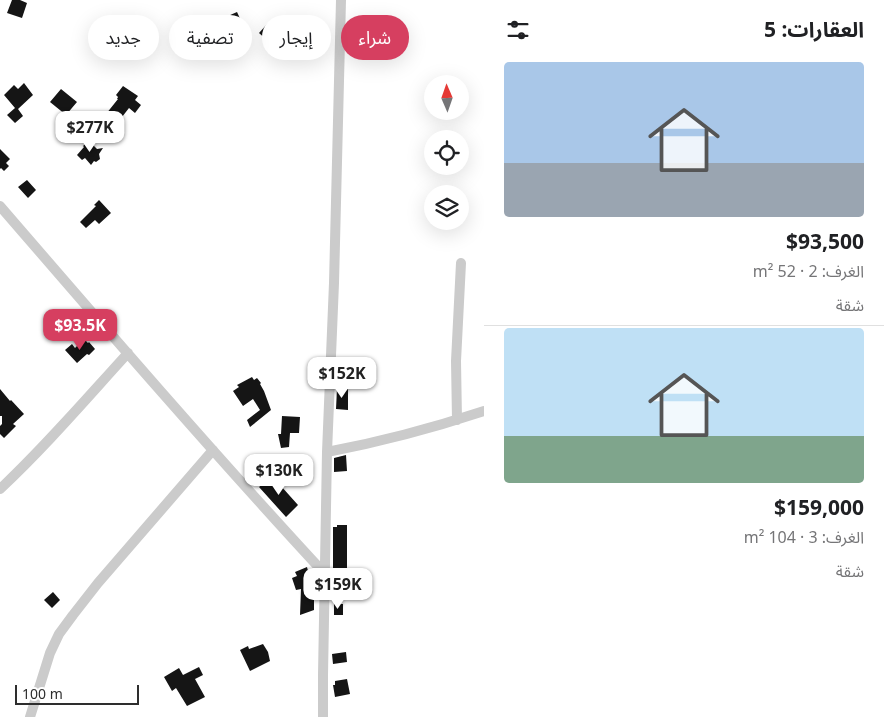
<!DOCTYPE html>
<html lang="ar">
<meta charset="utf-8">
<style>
:root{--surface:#fff;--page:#f6f6f6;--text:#202124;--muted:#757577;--line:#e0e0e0;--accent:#d63f60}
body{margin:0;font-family:"Noto Sans","Noto Sans Arabic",sans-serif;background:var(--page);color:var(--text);direction:rtl;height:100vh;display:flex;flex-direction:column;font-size:19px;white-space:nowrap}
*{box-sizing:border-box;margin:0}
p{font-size:16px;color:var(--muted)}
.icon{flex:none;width:28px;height:28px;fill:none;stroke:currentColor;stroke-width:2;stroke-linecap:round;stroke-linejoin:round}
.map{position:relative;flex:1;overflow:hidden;direction:ltr}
.drawer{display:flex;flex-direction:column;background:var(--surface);width:400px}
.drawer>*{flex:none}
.top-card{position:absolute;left:15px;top:15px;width:394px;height:45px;direction:rtl;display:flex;gap:10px}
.needle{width:32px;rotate:358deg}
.buttons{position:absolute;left:424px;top:75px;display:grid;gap:10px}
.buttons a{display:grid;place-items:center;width:45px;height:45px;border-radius:50%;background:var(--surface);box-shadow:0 5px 20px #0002;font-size:25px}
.scale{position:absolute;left:15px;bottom:12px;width:124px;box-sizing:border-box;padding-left:5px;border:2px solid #2e2e2e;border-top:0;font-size:14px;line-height:18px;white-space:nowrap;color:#2e2e2e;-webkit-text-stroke:4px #fff;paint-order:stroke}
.price{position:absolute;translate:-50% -42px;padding:0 11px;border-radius:10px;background:#fff;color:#222;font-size:16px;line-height:32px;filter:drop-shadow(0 1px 2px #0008)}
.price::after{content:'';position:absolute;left:50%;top:30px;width:15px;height:11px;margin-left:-8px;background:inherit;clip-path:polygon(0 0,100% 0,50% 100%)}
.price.selected{background:var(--accent);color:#fff}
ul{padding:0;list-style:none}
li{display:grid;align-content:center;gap:10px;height:265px;padding:0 20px}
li+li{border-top:1px solid var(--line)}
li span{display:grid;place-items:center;height:155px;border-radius:5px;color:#555}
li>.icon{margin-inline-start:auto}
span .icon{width:90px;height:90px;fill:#fffc;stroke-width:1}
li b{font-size:21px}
h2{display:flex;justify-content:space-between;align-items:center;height:60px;padding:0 20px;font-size:21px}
.pill{padding:0 18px;border-radius:22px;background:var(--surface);box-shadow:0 5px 20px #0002;font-size:18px;line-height:45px}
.pill.selected{background:var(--accent);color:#fff}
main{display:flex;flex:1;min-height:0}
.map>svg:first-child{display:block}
.building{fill:#151515}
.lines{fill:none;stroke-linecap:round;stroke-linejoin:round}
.street{stroke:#cbcbcb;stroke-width:10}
</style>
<main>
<section class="drawer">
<h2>العقارات: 5<svg class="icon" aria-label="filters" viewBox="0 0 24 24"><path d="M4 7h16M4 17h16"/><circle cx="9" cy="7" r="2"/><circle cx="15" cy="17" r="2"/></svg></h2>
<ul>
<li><span style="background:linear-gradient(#a9c7e8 65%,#9aa5b1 0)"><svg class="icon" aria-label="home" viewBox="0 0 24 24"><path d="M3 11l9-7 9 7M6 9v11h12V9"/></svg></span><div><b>$93,500</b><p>الغرف: 2 · 52 m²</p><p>شقة</p></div></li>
<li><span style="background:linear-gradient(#bfe0f5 70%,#7fa58c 0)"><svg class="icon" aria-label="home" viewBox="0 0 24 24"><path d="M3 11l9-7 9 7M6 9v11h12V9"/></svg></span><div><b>$159,000</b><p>الغرف: 3 · 104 m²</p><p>شقة</p></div></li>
</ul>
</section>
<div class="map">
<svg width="484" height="717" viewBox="0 0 484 717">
<rect width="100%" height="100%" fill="#fff"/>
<path class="building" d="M12,0H20L27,3L22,18L7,13Z
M237,12L243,25L238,27L240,31L234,34L232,31L225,34L219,20Z
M268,23L278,32L279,31L284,36L271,47L267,42L268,41L259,33Z
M24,83L33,95L18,109L23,116L15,123L7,115L15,108L4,95L14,85L18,89Z
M123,86L138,96L135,100L141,105L135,113L129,108L122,117L117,113L111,119L106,114L118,99H117L118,97L116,95Z
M61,89L77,102L66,115L50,102Z
M89,141L97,149L103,148L99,154L100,159L96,162L94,161L91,165L85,158L82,160L77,155L84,147L83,146Z
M0,149L10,159L6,163L9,166L4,171L1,168L0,169Z
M27,180L36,190L28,198L18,187Z
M99,200L111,213L99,224L95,220L86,228L80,222L96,206L94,205Z
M85,340L88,343L89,342L95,349L89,355L87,354L77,363L65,350L72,344L75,348L79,344L80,345Z
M252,377L254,380L257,378L261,383L260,384L264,391L271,410L250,427L247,420L260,410L253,399L243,406L233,391L239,387L237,385Z
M0,389L10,401L11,400L24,414L13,424L16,426L4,438L0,434V426L2,424V416H0Z
M337,389H348V410L336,409Z
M282,416L300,417L299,433H290L289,447L281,448L278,434H281Z
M346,455L347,471L334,472V458Z
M272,476L298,505L286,517L259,487Z
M337,525H347V571H333V527H337Z
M307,567L308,571L311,570L315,584H314V610L300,615L301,589L296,590L292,578L297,576L295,572Z
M53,592L60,600L52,608L44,600Z
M334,604H343V615H334Z
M263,644L268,652L270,661L250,671L240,650L248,646L249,649Z
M346,652L347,662L333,664L332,654Z
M199,667L203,675L195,679L205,697L187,706L176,688L172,691L164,677L179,668L183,675Z
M347,679L350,694L335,697L333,685H335V681Z"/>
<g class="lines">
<path class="street" d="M0,206C107,330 214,454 325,574
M457,420L456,361L461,263
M327,452C380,442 433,428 484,411
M0,489C45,447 86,399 128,353
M30,717L50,653L59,634L73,615L98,583L213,450
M323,717V675L327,452L334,283L341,0"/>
</g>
</svg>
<div class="buttons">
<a><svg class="needle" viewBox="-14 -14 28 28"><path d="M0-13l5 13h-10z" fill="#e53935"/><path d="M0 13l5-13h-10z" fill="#757577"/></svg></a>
<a><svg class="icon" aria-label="locate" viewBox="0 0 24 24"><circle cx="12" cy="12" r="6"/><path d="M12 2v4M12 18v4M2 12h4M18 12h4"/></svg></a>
<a><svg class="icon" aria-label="layers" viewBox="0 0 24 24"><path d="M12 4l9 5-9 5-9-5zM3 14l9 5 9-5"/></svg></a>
</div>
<div class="scale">100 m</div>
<b class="price" style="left:90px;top:153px">$277K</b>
<b class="price selected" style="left:80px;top:351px">$93.5K</b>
<b class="price" style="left:342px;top:399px">$152K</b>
<b class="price" style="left:279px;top:496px">$130K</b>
<b class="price" style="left:338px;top:610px">$159K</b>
<div class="top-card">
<a class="pill selected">شراء</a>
<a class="pill">إيجار</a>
<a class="pill">تصفية</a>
<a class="pill">جديد</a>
</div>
</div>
</main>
